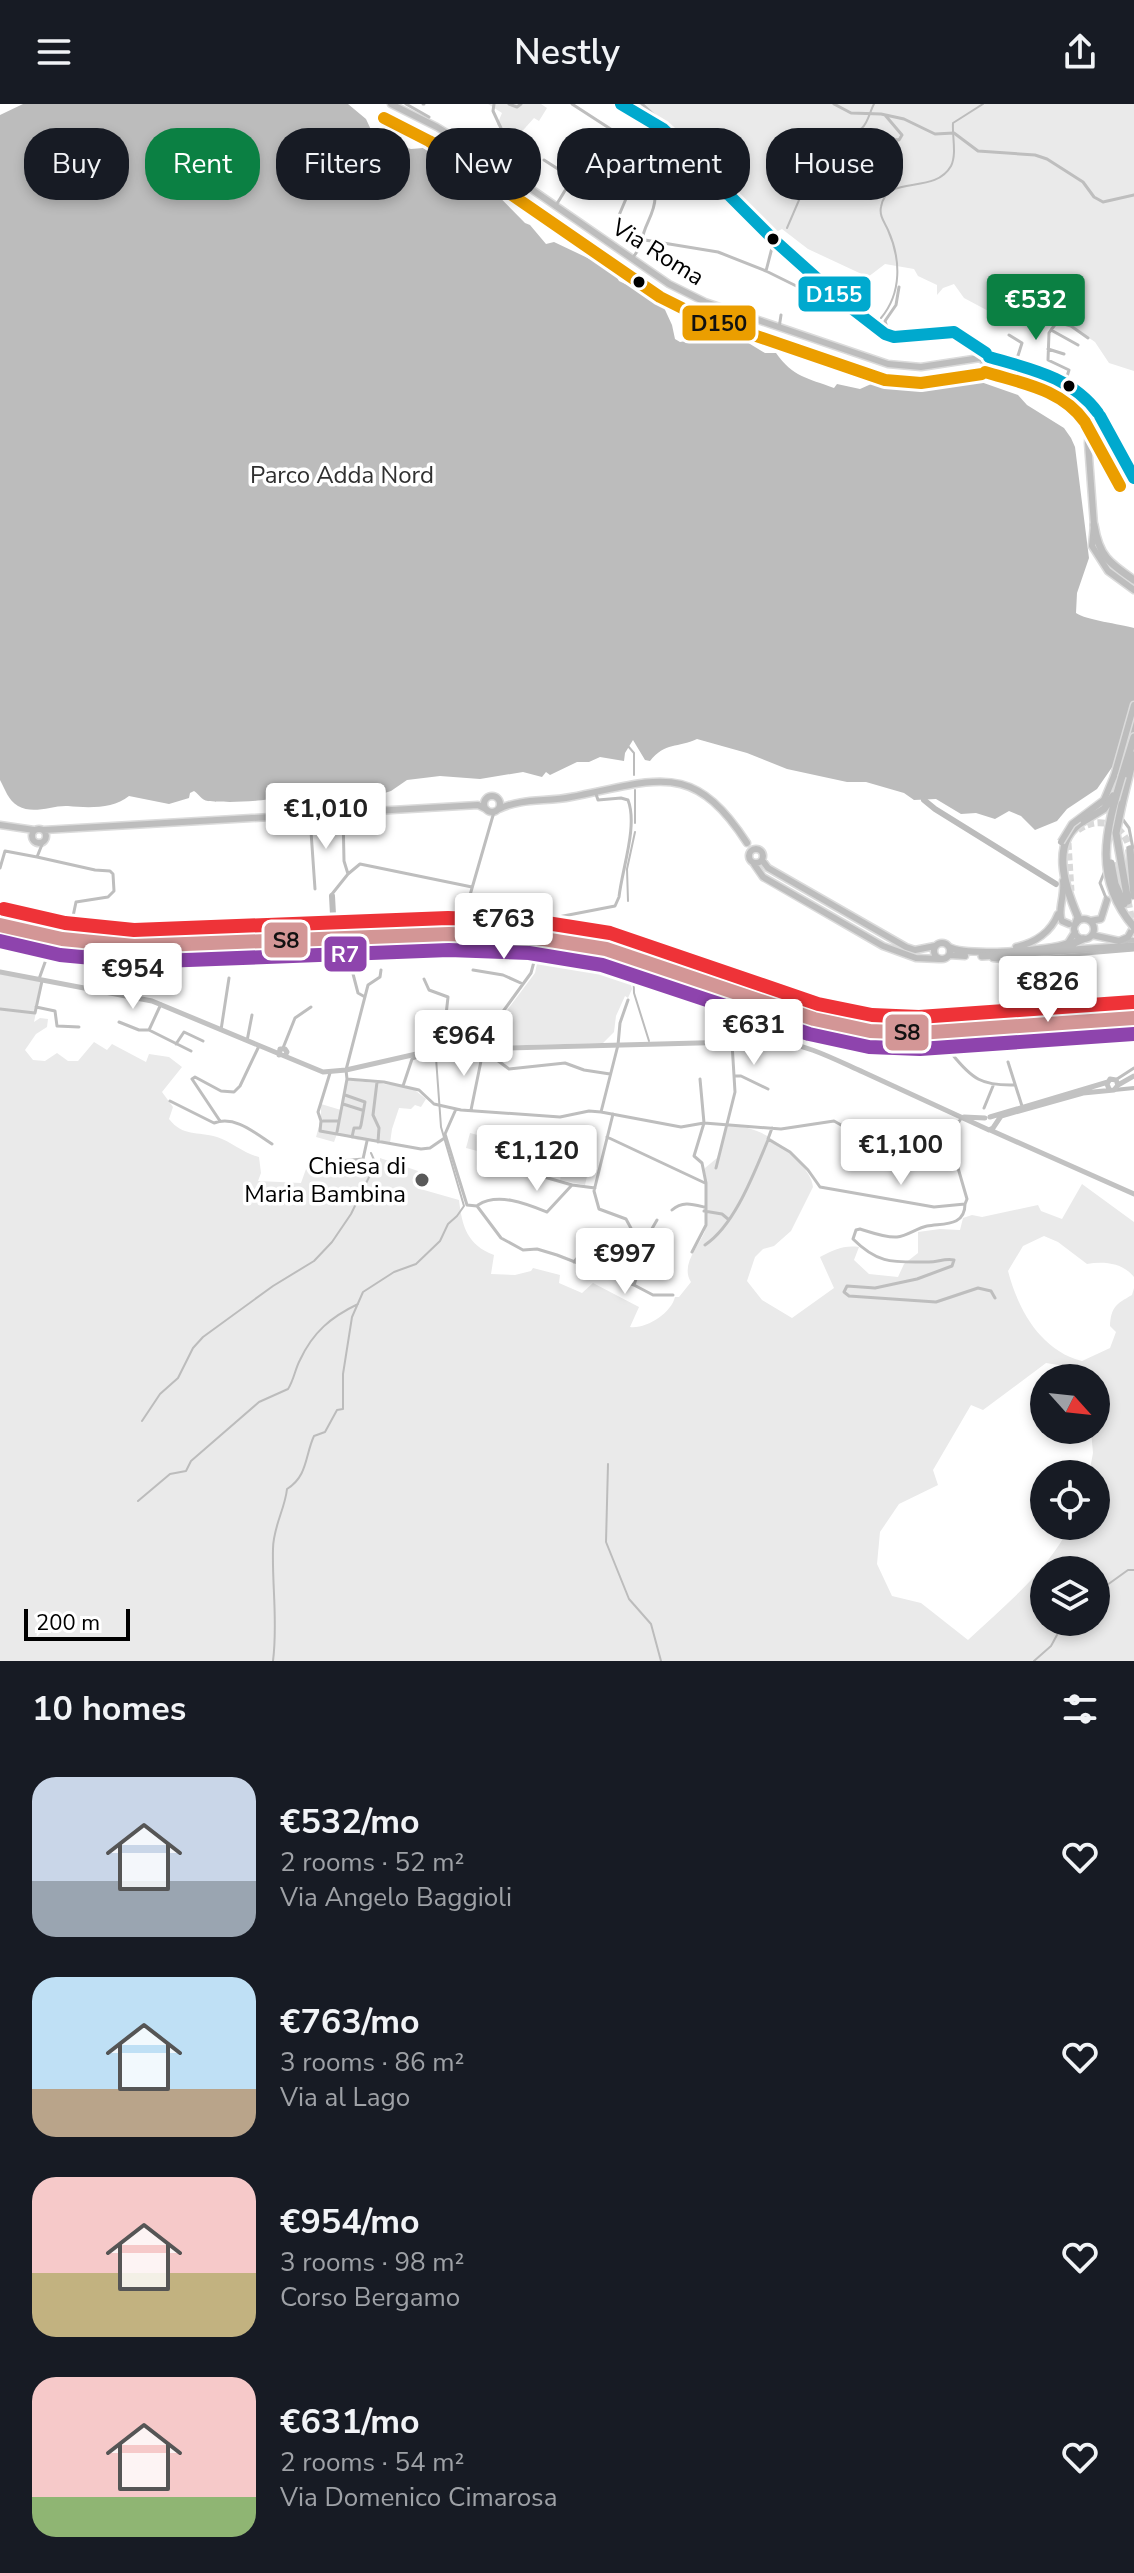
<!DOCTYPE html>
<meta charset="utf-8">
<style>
:root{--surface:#171b24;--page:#20242c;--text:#f1f3f6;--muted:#9ea1a6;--accent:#0b8043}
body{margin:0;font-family:"Nunito Sans",sans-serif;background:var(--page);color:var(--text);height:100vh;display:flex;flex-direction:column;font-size:30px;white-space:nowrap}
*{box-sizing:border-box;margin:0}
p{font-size:26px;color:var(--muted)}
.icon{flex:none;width:44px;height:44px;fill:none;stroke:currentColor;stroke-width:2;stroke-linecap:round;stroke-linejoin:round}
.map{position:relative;height:1557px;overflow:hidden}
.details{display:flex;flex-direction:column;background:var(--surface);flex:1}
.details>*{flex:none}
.top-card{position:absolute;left:24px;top:24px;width:1086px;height:72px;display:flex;gap:16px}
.needle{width:52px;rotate:117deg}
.controls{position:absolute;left:1030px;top:1260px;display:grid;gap:16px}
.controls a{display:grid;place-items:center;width:80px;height:80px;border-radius:50%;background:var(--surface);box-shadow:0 4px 12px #0003;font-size:40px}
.scale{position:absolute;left:24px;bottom:20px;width:106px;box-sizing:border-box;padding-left:8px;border:4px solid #000;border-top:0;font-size:22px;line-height:28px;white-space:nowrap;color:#000;-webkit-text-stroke:6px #fff;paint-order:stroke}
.price{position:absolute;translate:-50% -68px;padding:0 18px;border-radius:8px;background:#fff;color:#222;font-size:26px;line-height:52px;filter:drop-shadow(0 2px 4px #0008)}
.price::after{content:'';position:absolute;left:50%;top:48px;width:24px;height:18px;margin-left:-12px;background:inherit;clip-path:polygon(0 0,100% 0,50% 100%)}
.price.current{background:var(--accent);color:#fff}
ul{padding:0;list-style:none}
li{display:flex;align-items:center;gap:24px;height:200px;padding:0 32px}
li span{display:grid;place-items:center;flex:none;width:224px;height:160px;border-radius:24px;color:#555}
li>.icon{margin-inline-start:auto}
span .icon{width:96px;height:96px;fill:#fffc;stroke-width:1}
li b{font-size:34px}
h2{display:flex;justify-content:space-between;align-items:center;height:96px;padding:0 32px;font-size:34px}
.pill{padding:0 28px;border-radius:32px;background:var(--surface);box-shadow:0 4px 12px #0003;font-size:28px;line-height:72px}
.pill.current{background:var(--accent);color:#fff}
header{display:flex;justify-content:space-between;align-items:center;height:104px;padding:0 32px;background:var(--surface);font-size:36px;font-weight:600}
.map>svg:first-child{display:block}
.green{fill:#eaeaea;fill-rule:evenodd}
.water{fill:#bcbcbc}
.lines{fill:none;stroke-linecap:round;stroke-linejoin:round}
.stream{stroke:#bcbcbc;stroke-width:2}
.river{stroke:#bcbcbc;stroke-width:6}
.minor-tunnel{stroke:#d9d9d9;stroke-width:3;stroke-dasharray:3 1.5;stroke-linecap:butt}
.trunk-tunnel{stroke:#d9d9d9;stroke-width:7;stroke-dasharray:7 3.5;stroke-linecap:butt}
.primary-casing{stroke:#dbdbdb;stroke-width:9}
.trunk-casing{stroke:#dbdbdb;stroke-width:10}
.minor{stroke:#bebebe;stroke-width:3}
.tertiary{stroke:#bebebe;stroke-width:4}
.secondary{stroke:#c2c2c2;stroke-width:5}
.primary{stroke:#bdbdbd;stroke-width:6}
.trunk{stroke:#bdbdbd;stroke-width:7}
.primary-bridge-casing{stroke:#dbdbdb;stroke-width:9;stroke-linecap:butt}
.trunk-bridge-casing{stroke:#dbdbdb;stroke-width:10;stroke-linecap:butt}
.primary-bridge{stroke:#bdbdbd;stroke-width:6}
.trunk-bridge{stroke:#bdbdbd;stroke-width:7}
.bus-1-casing{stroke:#fff;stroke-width:18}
.bus-2-casing{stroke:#fff;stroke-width:18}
.bus-1{stroke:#00a9ce;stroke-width:12}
.bus-2{stroke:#eb9e00;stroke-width:12}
.rail-1-casing{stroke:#fff;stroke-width:20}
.rail-2-casing{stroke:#fff;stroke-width:20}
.rail-3-casing{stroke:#fff;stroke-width:20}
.rail-1{stroke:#d39696;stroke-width:14}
.rail-2{stroke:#8e44ad;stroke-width:14}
.rail-3{stroke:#ee3338;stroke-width:14}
.bus-dot{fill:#000;stroke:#fff;stroke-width:3}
.poi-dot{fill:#595959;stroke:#fff;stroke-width:3}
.labels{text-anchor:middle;stroke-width:7;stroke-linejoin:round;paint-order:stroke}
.street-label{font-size:24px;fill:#000;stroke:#fff}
.park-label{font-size:24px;fill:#303030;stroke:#fff}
.poi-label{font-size:24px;fill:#000;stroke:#fff;text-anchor:end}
.line-badge{stroke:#fff;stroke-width:3}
.badge-label{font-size:22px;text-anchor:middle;font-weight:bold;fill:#fff}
.pale-badge-label{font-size:22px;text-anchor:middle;font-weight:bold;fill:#111}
</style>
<header><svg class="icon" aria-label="menu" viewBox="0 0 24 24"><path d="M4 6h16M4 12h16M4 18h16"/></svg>Nestly<svg class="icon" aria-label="share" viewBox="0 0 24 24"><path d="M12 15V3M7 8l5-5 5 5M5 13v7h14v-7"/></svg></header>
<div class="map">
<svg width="1134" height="1557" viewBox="0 0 1134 1557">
<rect width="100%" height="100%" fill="#fff"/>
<path class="green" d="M488,0H541L547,4L539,17L534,14L517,33L497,21L502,9Z
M624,0H1134V267L1109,259L1095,238L1073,223L1030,215L1022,208L994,210L964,194L954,180L943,184L937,191V181L918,172L914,165L885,160L868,173L808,145L782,125L772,130L745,105L685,67L676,39L668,30Z
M541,841L626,859L632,885L628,894L625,892L616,912L614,928L603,939L490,942L488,937L502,913L535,869Z
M263,844V846L172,854L170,848Z
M0,870L42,878L34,918L40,914L48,915L47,923L36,930L25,946L33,956L45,957L57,949L68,957H78L94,938L107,946L112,940L146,958L149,950L169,953L182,963L162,988L173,1003L169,1015C183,1033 197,1027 217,1033C232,1038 243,1049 259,1053L261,1069L258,1077L301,1079L306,1065C325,1072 345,1080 354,1058L371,1060L373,1069L380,1070V1054L418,1067L417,1084L459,1096C462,1122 467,1141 494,1151L491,1170L515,1171L531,1167L533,1164L560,1171L559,1179L582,1189L593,1179L639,1203L630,1223C647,1225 671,1209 675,1193H679L691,1178C680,1161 699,1142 705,1127C707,1119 705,1075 705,1064L717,1054L728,1022C736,1022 746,1023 754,1026C772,1031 812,1063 813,1083L791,1127L774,1142L763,1145L755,1153L747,1177L762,1196L792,1214L834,1184L820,1153C834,1146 843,1141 859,1143L854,1156L869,1170L898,1173L904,1160L918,1149V1128L940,1125L960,1126L963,1114L972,1111L982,1113L1038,1101L1041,1107L1062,1115L1082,1080L1134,1118V1173C1123,1159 1104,1157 1087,1160L1058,1138L1044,1132L1023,1142L1008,1167C1018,1205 1040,1246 1082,1257L1110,1244L1116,1228L1110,1222C1111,1203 1116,1200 1132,1191L1134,1184V1557H0ZM1046,1259L1071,1263L1076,1274H1096V1326H1091L1093,1349L1089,1370H1096V1422H1070C1047,1468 1005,1501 968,1536L921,1499L892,1492L877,1460L880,1428L899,1400L938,1381L933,1366L971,1301L983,1306ZM1044,1466H1096V1518H1044Z
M347,976L411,983L426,995L421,1003L415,1001L411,1005L399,1004L392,1025L390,1039L358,1036L337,1030L334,1038L316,1033L321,1015V1000L341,1006Z
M490,1024L535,1035L529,1060L484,1049Z
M470,1029L485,1033L481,1048L466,1044Z
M567,1044L596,1049L589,1064L585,1081L560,1076Z"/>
<path class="water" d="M23,0H348L366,15L372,28L385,38L411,45L423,44L457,64L464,60L472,65L525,119L530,121L546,140L554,138L613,166L619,177L661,197L672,221L675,235L680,238L732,229L765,249H776C793,273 807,274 834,284L837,280L860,285L878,277L917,278L960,271L971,278L978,277L1018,291L1027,301L1064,324L1071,334L1075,343L1089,454L1077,489L1076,509C1086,516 1120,520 1134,524V651L1115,659L1097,685L1067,705L1057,717L1035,726L1021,712L1009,707L995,715L976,709L961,710L936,695L914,696L904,689L866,678H847L787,665L747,649L697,635C678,644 665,638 650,657L645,656L633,636L625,649L624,657L600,653L589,658H577L550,671L546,668L542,673L523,668L480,675L440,672L407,676L391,687L378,691L320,688L312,679L304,683L298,682C291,699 227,699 208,697C201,696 199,690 194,687L190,689L189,694L169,700L129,692C113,705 88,704 68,702C52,701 34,711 18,702C8,696 5,685 0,676V11Z"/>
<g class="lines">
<path class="stream" d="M787,124L821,45C838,26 847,36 862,24C868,19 870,7 874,0
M881,214C902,189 901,155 888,126C885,119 879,112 881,103C886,69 934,92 951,62C957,50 952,32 953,19L983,0
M628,642L634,649V671
M635,686V719
M628,797L627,765L635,728
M633,860L634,889L649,937
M142,1317L160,1290L178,1274L193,1244L203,1233L273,1182L314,1157L332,1138L351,1110L371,1069L375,1058L371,1049
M608,1360L606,1438L629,1495L651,1520L661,1557
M138,1397L170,1370L186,1367L191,1357L259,1298L288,1285C294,1276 295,1265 300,1256C313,1228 331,1213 358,1200
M1096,1489L1128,1466H1134
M273,1557C278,1519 272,1483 273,1445C273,1423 285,1405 287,1385C308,1372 305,1351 314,1332L325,1328L337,1306L343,1305V1270L352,1213L363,1188L394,1168L416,1160L440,1137L448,1120L457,1112L464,1102L441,1023L436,954
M1034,1557L1051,1542L1064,1518"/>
<path class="river" d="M306,682L309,688
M924,696L935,705L1056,780
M332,792L334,829"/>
<path class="minor-tunnel" d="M481,817V842L486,847"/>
<path class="trunk-tunnel" d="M1078,726C1099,711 1124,720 1130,745
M1068,739L1071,787
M1128,797L1132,817"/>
<defs>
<path id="primary" d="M391,0L437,23L476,47L669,180L705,198L888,260L921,263L980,254
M981 253a4 4 0 1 1 8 0a4 4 0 1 1-8 0Z
M989,253C1025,264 1079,273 1098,309
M1059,279L1079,301L1087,323
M1083,294L1090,311
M1089.5 314a5.5 5.5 0 1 1 11 0a5.5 5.5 0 1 1-11 0Z
M1100,312L1134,374
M1090,314L1088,339L1094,421L1092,442L1108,467L1134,486
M1114,672L1134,601
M484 700a8 8 0 1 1 16 0a8 8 0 1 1-16 0Z
M499,705C521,694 547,698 571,693C656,677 692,654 747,739
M0,721L34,726
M32 732a7 7 0 1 1 14 0a7 7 0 1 1-14 0Z
M44,726L478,701L486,705
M749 752a7 7 0 1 1 14 0a7 7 0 1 1-14 0Z
M762,756L768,764L906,843L915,846L935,842
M754,760L763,773L883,842L916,854L939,855
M1063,777C1065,792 1057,807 1062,817L1069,820
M1074 825a10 10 0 1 1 20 0a10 10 0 1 1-20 0Z
M1090,817L1101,815L1107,796
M1092,831L1119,837L1128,833L1133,824
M934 847a8 8 0 1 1 16 0a8 8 0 1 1-16 0Z
M949,843C966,852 1050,847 1068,839L1075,828
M1016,843C1035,839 1051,828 1058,810
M949,851L965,852
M993,854L1012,856"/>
<path id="trunk" d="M1094,421C1099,452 1109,459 1134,476
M1122,672L1134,633
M1122,700L1134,651
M1076,819L1078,813C1065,783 1049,737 1084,717
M1059,846L1083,835
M982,852L1134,842"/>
</defs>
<use href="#primary" class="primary-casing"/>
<use href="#trunk" class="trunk-casing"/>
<path class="minor" d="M406,0L429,13
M423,0H424
M509,0L517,3L521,0
M572,0L643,46L645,50L617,116L621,124L642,137C643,122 655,110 655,94L631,79
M642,0L681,36L684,42L681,44
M834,0L851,9L881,10L904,15L935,30L954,29L978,47L1035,51L1047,55L1083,78L1094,93L1103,98L1134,91
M476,46L489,30L501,38L506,35L493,7L494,0
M874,51L882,34L899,36L902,31L885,11
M544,56L586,83L599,64
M640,61L666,70V80L658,86L655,93
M555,103L572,75
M634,152L645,136L718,148L766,167L861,214
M766,167L774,136
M899,183L896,201L885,217L887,224L898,229L924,228
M779,224L781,211
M1051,226L1057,218L1071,222L1088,234
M1009,231L1022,239L1015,261
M1048,245L1064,250
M1065,279L1069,266L1048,256L1049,229L1051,226L1078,241
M343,710L344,757L348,770
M310,713L315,785
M1121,713L1129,724L1134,750
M0,764L5,747L37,753L43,738
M1104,769L1100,779L1106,794
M332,790L348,770L360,760L472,783
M512,811H539L553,814L615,802L619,793C622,765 638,722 628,696L621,694L598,696L596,690
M0,816L65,827L71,822L76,798L108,793L114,787L113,770L110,767L95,766L37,753
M481,817L486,813L509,820L514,816L510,810L476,807L468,798L494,708
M1134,846L1012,856L1032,907L1134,899
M1034,854L1035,895
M352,866L358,889L365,893
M381,866L380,873L368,881L346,966L347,975L384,978L419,986L434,1000L461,1006L560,1013L589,1007L601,1008L681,1023L704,1019L781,1025L834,1017L866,1035L897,1042L949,1033
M473,866L503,871L523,880
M39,875L52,839
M424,875L429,886L448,893L444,929L439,946
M161,900L149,926L191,947
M36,903L55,907L57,922L79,923
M0,905L35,909L42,877
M119,918L139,926H149
M221,926L229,874
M247,937L252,911
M176,940L184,928L203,937
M283,944L295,914L311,903
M482,945L509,965L565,959L584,966L610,970
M952,950C972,975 982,982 1015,981
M1008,958L1022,1002
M330,969L318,1008L321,1017L320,1027L421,1045L430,1044L446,1033
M735,972H741L768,985
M1117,975L1134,964
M377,978L373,1011L379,1024L378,1038
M403,982L412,955L423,951
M345,991L365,998L361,1021L360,1024H354L352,1033
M170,997L214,1019C235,1011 255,1029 272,1040
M343,1000L362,1006
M984,1004L993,982
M456,1005L445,1030L467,1101L477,1102L501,1134L523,1146L537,1145L557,1151L634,1181
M471,1006L481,957V945L499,913L531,869L535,854L521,850L487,847
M601,1008L618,941L620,919L628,896
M220,1017L192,975L195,973L221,987L234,988L240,982L259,942
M323,1017H339
M772,1024L768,1035L790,1048L808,1066L820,1083L934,1103L965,1100L967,1095L949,1033L962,1013
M337,1028L347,975
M607,1033L705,1079
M328,1058L363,1055L367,1037
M716,1064L735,988L732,939
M534,1070L572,1081
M965,1100C965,1123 943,1119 927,1122C917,1124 907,1132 897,1133C886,1134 870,1128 860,1125L856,1126L853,1135C879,1161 894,1158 929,1158C938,1158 945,1154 954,1156L952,1162L917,1175L875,1184L847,1182L844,1188L849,1192L936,1198L978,1184L991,1187L995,1194
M478,1101C498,1088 527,1100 547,1108L572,1081L595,1084
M672,1106C682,1097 692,1100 704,1103
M704,1107L722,1110L728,1115
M646,1135L657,1116
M705,1141C735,1121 754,1069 768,1036
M645,1148L634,1181L653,1191H673
M692,1148L706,1121V1079L702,1059L694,1052L704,1019L700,975
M574,1158L586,1143L613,1150L626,1140L633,1128L626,1115L599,1105L594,1087L613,1010"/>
<path class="tertiary" d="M1114,986L1134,984"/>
<path class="secondary" d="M621,0L663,25L679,40L684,61L690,70L729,91L774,136L841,196L885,230L894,233L954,228L983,245L986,249
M1120,837L1134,836
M0,868L152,897L323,968L346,966L434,946L774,937C806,940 834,955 863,968C905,987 947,1007 989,1026L993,1024L1001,1012L1083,989L1114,986L1118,981L1134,972
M279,951L280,945H285L287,948L285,952
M1109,985L1107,980L1110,975L1116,976L1118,981
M964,1013L985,1014
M990,1013L1108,978
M990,1026L1134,1090"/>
<use href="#primary" class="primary"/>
<use href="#trunk" class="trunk"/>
<defs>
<path id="primary-bridge" d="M1061,738L1072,720L1104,696L1114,672"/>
<path id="trunk-bridge" d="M1122,672C1106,726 1092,774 1134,823
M1122,700L1116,729L1128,797
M1084,717L1104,705L1113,692
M1130,745L1134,792
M1111,759L1115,780L1124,800"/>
</defs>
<use href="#primary-bridge" class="primary-bridge-casing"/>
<use href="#trunk-bridge" class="trunk-bridge-casing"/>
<use href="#primary-bridge" class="primary-bridge"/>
<use href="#trunk-bridge" class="trunk-bridge"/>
<defs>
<path id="bus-1" d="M621,0L663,25L679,40L684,61L690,70L729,91L774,136L841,196L885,230L894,233L954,228L986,249
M989,253C1030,265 1072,273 1098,309
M1100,312L1134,374"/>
<path id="bus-2" d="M384,14L429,37L467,60L660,193L698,212L885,276L921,279L982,270
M985,268C1021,279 1062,285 1085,318
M1086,320L1120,382"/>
</defs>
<use href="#bus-1" class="bus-1-casing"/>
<use href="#bus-2" class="bus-2-casing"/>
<use href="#bus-1" class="bus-1"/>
<use href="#bus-2" class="bus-2"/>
<defs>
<path id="rail-1" d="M0,821L62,835L134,842L449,830L531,833L606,845L814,915L870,927L919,929L1134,914"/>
<path id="rail-2" d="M0,837L60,851L135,858L449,846L529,849L602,861L809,930L869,943L920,945L1134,930"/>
<path id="rail-3" d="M4,805L65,819L134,826L448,814L534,817L610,829L818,900L872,911L919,913L1133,898"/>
</defs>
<use href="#rail-1" class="rail-1-casing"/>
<use href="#rail-2" class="rail-2-casing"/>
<use href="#rail-3" class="rail-3-casing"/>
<use href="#rail-1" class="rail-1"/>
<use href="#rail-2" class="rail-2"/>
<use href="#rail-3" class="rail-3"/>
</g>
<g class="bus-dot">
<circle cx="773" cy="135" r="7"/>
<circle cx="639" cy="178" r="7"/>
<circle cx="1069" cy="282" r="7"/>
</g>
<circle class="poi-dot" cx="422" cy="1076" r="8"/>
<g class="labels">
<g class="street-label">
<text transform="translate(658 148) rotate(32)" y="8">Via Roma</text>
</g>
<g class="park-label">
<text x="342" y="379">Parco Adda Nord</text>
</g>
<g class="poi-label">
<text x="406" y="1070">Chiesa di<tspan x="406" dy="28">Maria Bambina</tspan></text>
</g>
</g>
<g class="line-badge">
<rect x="797" y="171" width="75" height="38" rx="8" fill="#00a9ce"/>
<rect x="681" y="200" width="76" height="38" rx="8" fill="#eb9e00"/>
<rect x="263" y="817" width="46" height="38" rx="8" fill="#d39696"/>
<rect x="323" y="831" width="45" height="38" rx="8" fill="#8e44ad"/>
<rect x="884" y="909" width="46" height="39" rx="8" fill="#d39696"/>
</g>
<g class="badge-label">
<text x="834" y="198">D155</text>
<text x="345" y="858">R7</text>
</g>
<g class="pale-badge-label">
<text x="719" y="227">D150</text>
<text x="286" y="844">S8</text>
<text x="907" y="936">S8</text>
</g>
</svg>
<div class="controls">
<a><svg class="needle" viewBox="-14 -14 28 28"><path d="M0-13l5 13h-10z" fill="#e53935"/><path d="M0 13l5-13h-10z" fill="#9ea1a6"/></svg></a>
<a><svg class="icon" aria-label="locate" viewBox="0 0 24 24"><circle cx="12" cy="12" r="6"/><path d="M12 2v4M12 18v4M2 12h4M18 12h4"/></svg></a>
<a><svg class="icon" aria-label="layers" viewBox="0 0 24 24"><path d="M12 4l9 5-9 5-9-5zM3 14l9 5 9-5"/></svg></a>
</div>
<div class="scale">200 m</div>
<b class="price current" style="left:1036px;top:238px">€532</b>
<b class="price" style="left:326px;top:747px">€1,010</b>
<b class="price" style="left:504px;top:857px">€763</b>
<b class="price" style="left:133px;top:907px">€954</b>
<b class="price" style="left:1048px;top:920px">€826</b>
<b class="price" style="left:754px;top:963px">€631</b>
<b class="price" style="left:464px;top:974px">€964</b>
<b class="price" style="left:901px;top:1083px">€1,100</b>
<b class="price" style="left:537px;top:1089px">€1,120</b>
<b class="price" style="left:625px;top:1192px">€997</b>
<div class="top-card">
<a class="pill">Buy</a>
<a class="pill current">Rent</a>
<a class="pill">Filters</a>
<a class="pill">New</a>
<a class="pill">Apartment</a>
<a class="pill">House</a>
</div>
</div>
<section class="details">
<h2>10 homes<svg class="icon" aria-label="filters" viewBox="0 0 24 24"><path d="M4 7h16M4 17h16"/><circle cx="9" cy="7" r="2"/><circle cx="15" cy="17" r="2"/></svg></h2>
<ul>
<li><span style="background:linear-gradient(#c9d6e8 65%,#9aa5b1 0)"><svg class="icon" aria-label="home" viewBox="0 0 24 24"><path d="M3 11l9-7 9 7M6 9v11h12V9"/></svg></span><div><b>€532/mo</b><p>2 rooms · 52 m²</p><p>Via Angelo Baggioli</p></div><svg class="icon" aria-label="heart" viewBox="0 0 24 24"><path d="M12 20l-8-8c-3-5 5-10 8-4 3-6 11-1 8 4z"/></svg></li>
<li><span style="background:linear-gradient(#bfe0f5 70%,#b9a48a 0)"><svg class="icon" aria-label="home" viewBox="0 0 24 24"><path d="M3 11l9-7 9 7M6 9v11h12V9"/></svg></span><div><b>€763/mo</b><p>3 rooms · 86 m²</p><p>Via al Lago</p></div><svg class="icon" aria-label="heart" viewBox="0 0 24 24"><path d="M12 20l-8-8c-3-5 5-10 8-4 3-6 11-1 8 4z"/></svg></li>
<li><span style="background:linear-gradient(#f6c9c9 60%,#c2b280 0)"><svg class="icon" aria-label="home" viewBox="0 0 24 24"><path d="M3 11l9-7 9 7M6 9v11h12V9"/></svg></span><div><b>€954/mo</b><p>3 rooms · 98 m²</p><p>Corso Bergamo</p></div><svg class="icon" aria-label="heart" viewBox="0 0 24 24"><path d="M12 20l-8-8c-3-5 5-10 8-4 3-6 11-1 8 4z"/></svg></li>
<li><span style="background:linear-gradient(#f6c9c9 75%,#8fb573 0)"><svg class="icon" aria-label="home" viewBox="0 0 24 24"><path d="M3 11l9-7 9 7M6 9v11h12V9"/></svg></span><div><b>€631/mo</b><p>2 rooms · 54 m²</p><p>Via Domenico Cimarosa</p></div><svg class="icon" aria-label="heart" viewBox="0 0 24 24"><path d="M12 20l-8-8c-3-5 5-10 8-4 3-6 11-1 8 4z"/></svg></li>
</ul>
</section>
